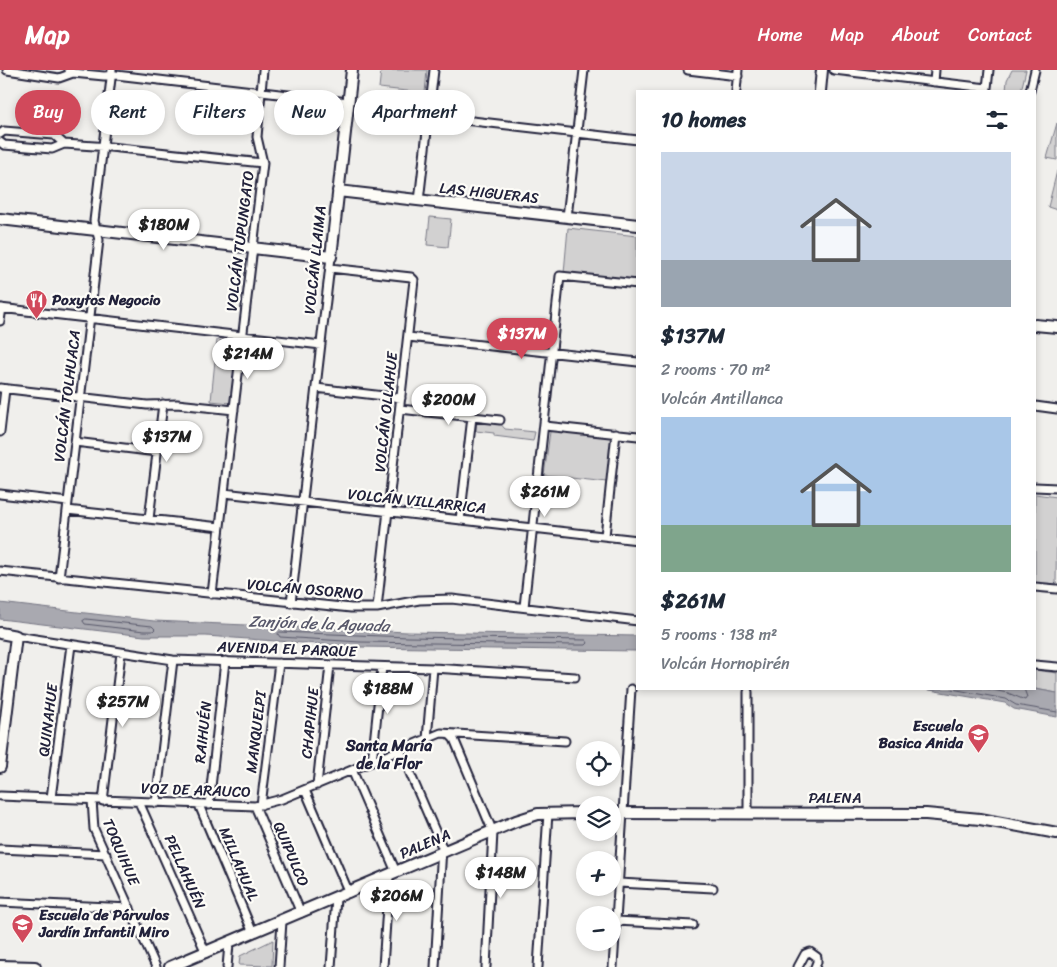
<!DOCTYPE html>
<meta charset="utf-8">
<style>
:root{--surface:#fff;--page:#f2f2f3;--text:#1f2937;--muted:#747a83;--accent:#d1495b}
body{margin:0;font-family:Sriracha,sans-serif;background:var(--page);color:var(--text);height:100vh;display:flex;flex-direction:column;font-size:19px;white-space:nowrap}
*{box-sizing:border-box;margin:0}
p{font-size:16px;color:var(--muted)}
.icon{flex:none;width:28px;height:28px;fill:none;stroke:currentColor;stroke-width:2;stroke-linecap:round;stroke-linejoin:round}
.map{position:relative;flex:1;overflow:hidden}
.details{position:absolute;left:636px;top:20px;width:400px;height:600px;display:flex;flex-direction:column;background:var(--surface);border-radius:0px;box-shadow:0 2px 8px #0003}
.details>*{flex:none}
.top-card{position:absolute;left:15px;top:20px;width:475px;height:45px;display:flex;gap:10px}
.buttons{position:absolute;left:576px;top:671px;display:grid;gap:10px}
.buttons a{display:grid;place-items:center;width:45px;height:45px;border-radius:50%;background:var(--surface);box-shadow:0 2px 8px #0003;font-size:25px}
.price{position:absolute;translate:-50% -42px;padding:0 11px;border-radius:18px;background:#fff;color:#222;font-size:16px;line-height:32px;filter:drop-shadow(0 1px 2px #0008)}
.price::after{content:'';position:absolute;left:50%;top:30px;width:15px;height:11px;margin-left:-8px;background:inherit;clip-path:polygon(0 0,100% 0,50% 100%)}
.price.selected{background:var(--accent);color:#fff}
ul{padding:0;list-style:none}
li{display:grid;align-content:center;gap:10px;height:265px;padding:0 25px}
li span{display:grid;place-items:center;height:155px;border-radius:0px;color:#555}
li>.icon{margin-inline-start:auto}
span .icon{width:90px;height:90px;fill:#fffc;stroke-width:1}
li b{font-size:21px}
h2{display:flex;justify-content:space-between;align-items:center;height:60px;padding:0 25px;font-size:21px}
.chip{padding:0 18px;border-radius:22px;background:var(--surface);box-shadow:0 2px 8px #0003;font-size:18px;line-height:45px}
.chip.selected{background:var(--accent);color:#fff}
header{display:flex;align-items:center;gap:30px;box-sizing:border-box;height:70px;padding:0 25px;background:var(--accent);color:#fff}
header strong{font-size:24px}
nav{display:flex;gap:28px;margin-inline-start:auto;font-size:18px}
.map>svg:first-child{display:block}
.green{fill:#d2d1d1;stroke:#7a7a86}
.water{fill:#a9a9b0;stroke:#737381}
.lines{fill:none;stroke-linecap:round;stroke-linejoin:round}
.shore{stroke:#58586a;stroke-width:1}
.street-casing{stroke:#22223b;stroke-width:11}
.secondary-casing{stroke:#22223b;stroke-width:14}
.street{stroke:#fdfcf7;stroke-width:7}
.secondary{stroke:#fdfcf7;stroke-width:10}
.labels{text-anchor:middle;stroke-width:4.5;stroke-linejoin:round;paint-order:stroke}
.street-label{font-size:15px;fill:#22223b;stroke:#fdfcf7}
.poi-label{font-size:15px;font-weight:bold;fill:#22223b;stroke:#fdfcf7;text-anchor:start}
.water-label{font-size:16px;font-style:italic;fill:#58586a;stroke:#fdfcf7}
.neighbourhood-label{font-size:16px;font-weight:bold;fill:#22223b;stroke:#fdfcf7}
</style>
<header>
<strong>Map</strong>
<nav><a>Home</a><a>Map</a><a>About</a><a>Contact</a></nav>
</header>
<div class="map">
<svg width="1057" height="897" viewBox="0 0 1057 897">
<rect width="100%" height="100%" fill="#f0efec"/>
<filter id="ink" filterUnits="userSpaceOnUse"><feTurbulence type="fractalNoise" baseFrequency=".02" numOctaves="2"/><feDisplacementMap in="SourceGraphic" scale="10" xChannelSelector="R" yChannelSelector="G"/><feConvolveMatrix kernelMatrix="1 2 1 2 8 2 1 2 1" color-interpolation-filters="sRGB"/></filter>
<g filter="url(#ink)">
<path class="green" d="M381,0H427L425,23L379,18Z
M1012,0H1026L1021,21H1006L1007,10Z
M1057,53V90L1047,88Z
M1057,101V140L1048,137Z
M430,147L451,149L448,177L427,175Z
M568,158L637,166V211L564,203Z
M217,270L237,272L231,333L211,331Z
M477,350L499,352L505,359L535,362L533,371L494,366V363L476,361Z
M555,359L607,365L611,369L607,412L544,405L550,362Z
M1035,424L1057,427L1056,516L1035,514Z
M1035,600L1057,603V623L1035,619Z
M273,870L272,896L239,895L240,886Z"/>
<path class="water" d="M0,533L154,551L408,562L637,566V581L360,577L206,566H144L0,549Z
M924,619H1035L1057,623V647L1014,639L1005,633Z"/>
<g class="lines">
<path class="shore" d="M86,549L152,556L155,559L153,561H144L85,554L83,551Z
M280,562L408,567L586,570L588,573L586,575H576L360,572L280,567L278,564Z
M952,619L1006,629L1016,635L1057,642
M987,619L1008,623L1025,630L1027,627L1024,619"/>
<defs>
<path id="street" d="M7,0L59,8L73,3
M69,0L73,3L104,6L116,5L348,32
M688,0L738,6
M834,0L987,18L989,0
M934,12L935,0
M736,21L738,0
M1030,21L1035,0
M429,46L638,70
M0,64L4,61L54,65L64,74
M0,72L4,75L52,79L64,74L110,77L263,93
M419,131L434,0
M567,147L584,0
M330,198L411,207L414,210L377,538
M0,238L321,275
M0,251L2,238
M408,267L638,292
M0,318L147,335L177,334L234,340
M316,318L401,328
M1035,336L1057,339
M400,339L500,350
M545,356L638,366
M0,362L5,319
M75,372L157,382
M1035,417L1057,418
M224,423L638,470
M0,424L68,432
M67,440L220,457
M149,449L163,334
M460,450L472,347
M605,466L616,363
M0,501L351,538H377L419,530L452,529L638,551
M59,508L99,170L94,151L112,0
M1035,517L1057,519
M212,524L263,93L257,67L263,0
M291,533L331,187
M524,537L560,206L638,214
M16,566L173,590L433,598L575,607
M1035,595L1057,597
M748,622V743
M449,664L454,669L493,762L486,897
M427,669L433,598
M400,680L442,777L435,897
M372,692L382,597
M352,700L396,802
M317,715L330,595
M305,720L349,823
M0,726L255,736L282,729L441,663L565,671
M51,728L71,575
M92,730L94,759L156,897
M103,731L121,583
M139,732L206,883
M156,733L173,590
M199,735L253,863
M209,735L225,591
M261,735L279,593
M255,736L301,843
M0,779L106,784
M619,813L713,818
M0,832L130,838
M616,851L693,855
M227,897L229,874
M279,897L282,851
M331,897L336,828
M383,897L389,806
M538,897L548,743
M613,897L631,619
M798,897L805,884L810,882L817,887V892L815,897"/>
<path id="secondary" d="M820,21L822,0
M338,121L638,155
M0,149L331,187L352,0
M1035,255L1057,257
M0,563L16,566L0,697
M612,743L926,744L980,749L1057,763
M0,896L35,897
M170,897L516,751L538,744L585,743"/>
</defs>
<use href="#street" class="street-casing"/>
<use href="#secondary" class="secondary-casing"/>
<use href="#street" class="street"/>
<use href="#secondary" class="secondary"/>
</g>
</g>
<defs>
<symbol id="restaurant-pin" viewBox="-11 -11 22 30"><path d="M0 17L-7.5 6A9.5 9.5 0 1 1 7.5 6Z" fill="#d1495b" stroke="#fdfcf7"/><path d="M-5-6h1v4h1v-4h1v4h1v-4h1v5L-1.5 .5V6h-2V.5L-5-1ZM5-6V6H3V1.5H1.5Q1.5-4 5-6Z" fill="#fff"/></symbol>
<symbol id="school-pin" viewBox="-11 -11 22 30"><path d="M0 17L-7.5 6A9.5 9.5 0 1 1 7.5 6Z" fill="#d1495b" stroke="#fdfcf7"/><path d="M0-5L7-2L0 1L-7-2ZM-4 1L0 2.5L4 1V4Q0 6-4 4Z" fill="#fff"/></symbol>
</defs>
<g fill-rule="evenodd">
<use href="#restaurant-pin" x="24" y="218" width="25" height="34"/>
<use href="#school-pin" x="966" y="652" width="25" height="34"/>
<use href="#school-pin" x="10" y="842" width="25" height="34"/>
</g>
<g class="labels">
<g class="street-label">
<text transform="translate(489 123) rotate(6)" y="5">LAS HIGUERAS</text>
<text transform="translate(240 171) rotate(-83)" y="5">VOLCÁN TUPUNGATO</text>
<text transform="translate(315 190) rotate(-84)" y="5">VOLCÁN LLAIMA</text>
<text transform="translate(67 326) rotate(-83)" y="5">VOLCÁN TOLHUACA</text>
<text transform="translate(386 342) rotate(-84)" y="5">VOLCÁN OLLAHUE</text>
<text transform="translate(417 431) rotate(6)" y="5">VOLCÁN VILLARRICA</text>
<text transform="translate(305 519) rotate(5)" y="5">VOLCÁN OSORNO</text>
<text transform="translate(287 579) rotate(2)" y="5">AVENIDA EL PARQUE</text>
<text transform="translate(48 650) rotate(-83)" y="5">QUINAHUE</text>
<text transform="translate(310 653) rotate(-84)" y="5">CHAPIHUE</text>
<text transform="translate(203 662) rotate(-84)" y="5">RAIHUÉN</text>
<text transform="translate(256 662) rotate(-83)" y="5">MANQUELPI</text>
<text transform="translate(196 720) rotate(2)" y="5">VOZ DE ARAUCO</text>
<text x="835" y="733">PALENA</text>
<text transform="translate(425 774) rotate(-23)" y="5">PALENA</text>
<text transform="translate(121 782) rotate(67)" y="5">TOQUIHUE</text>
<text transform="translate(291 784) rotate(67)" y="5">QUIPULCO</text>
<text transform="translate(239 794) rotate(67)" y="5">MILLAHUAL</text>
<text transform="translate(185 802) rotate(66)" y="5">PELLAHUÉN</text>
</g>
<g class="poi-label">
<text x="52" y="235">Poxytos Negocio</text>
<text x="963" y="661" text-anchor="end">Escuela<tspan x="963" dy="17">Basica Anida</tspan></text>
<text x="39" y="850">Escuela de Párvulos<tspan x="39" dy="17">Jardín Infantil Miro</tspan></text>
</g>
<g class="water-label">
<text transform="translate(319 553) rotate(2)" y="6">Zanjón de la Aguada</text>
</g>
<g class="neighbourhood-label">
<text x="389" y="681">Santa María<tspan x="389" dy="18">de la Flor</tspan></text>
</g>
</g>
</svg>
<div class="buttons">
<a><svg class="icon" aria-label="locate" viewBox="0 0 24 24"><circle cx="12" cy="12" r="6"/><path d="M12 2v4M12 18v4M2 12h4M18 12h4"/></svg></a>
<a><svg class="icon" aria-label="layers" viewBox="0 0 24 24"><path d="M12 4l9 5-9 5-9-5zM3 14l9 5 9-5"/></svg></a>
<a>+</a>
<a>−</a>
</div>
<b class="price" style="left:164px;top:181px">$180M</b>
<b class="price selected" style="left:522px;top:290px">$137M</b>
<b class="price" style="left:248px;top:310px">$214M</b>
<b class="price" style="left:449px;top:356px">$200M</b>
<b class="price" style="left:167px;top:393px">$137M</b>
<b class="price" style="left:545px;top:448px">$261M</b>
<b class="price" style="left:388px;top:645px">$188M</b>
<b class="price" style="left:123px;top:658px">$257M</b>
<b class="price" style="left:501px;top:829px">$148M</b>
<b class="price" style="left:397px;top:852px">$206M</b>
<div class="top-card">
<a class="chip selected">Buy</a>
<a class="chip">Rent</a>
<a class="chip">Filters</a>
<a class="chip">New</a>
<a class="chip">Apartment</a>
</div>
<section class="details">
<h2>10 homes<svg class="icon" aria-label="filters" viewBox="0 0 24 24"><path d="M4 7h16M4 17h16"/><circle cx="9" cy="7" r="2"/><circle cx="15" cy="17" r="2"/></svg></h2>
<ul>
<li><span style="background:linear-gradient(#c9d6e8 70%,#9aa5b1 0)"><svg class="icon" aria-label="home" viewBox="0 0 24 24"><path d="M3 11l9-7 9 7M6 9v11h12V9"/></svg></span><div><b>$137M</b><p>2 rooms · 70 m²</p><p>Volcán Antillanca</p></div></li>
<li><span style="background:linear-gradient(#a9c7e8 70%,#7fa58c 0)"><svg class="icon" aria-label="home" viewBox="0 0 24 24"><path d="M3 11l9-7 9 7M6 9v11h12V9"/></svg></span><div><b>$261M</b><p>5 rooms · 138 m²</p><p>Volcán Hornopirén</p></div></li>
</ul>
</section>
</div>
